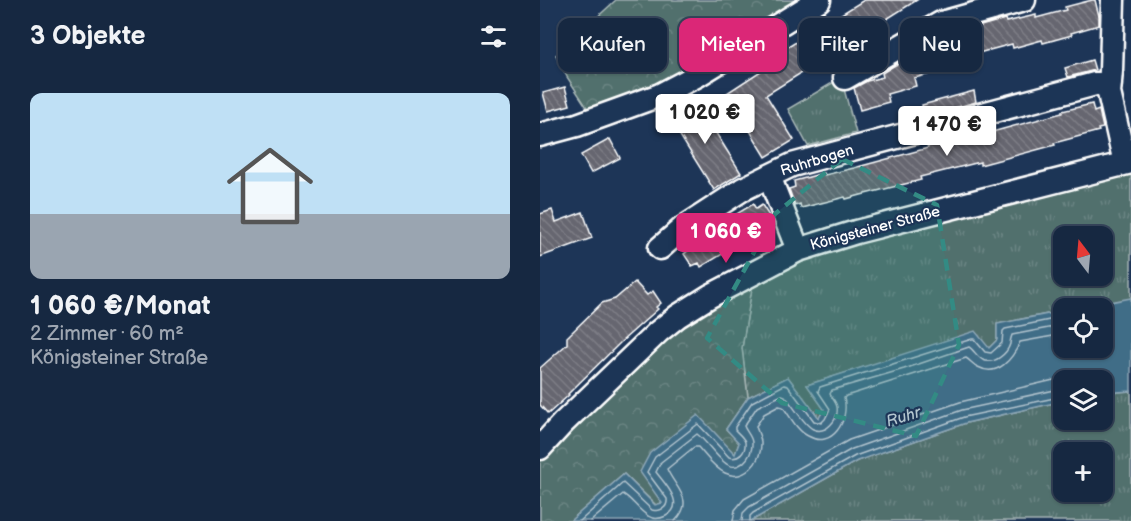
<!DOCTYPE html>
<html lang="de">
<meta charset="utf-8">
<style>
:root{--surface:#162841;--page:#1f3048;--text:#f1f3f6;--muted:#9ea6b1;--line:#35445a;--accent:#db2777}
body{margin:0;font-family:"Balsamiq Sans",sans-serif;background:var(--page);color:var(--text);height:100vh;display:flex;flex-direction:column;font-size:22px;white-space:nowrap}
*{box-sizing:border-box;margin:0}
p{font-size:20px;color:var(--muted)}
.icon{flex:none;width:33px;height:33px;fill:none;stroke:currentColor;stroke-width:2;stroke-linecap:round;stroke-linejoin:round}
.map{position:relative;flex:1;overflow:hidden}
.side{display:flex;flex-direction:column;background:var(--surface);width:540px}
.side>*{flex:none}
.banner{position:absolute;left:18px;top:18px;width:483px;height:54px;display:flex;gap:12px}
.needle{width:39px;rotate:344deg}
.tools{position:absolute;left:513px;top:226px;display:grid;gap:12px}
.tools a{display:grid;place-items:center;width:60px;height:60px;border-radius:12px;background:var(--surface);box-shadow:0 2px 4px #0004,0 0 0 2px var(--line);font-size:30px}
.price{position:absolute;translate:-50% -51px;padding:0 14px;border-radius:6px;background:#fff;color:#222;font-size:20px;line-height:39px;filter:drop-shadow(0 2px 3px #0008)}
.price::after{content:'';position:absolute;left:50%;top:36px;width:18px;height:14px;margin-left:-9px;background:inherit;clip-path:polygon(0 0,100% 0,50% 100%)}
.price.active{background:var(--accent);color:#fff}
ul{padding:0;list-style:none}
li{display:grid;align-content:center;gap:12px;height:318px;padding:0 30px}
li span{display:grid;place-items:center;height:186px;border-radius:12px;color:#555}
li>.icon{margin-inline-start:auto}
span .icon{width:108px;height:108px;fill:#fffc;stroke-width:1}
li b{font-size:26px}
h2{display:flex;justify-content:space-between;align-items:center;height:72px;padding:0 30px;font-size:26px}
.tag{padding:0 21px;border-radius:12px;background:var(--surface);box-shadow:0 2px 4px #0004,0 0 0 2px var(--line);font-size:21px;line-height:54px}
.tag.active{background:var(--accent);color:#fff}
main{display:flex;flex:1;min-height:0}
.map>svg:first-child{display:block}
.grass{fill:url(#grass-tufts);stroke:#a8b7b6;stroke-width:1.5;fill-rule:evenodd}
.forest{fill:url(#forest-crowns);stroke:#a8b7b6;stroke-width:1.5}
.water{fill:#416d87;stroke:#8da7b7;stroke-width:1.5}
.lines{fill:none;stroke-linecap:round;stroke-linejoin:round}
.shore{stroke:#b3c5cf;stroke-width:1.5}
.building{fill:url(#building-back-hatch);stroke:#fff;stroke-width:1.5}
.minor-casing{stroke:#fff;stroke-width:27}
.minor{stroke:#1d3557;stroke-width:22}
.marked{fill:#338b84;fill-opacity:0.2;stroke:#338b84;stroke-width:4.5;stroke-dasharray:12 8;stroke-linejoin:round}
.labels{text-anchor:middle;stroke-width:4.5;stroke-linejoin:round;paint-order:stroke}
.street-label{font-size:15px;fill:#fff;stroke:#1d3557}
.water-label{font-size:16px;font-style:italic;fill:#b3c5cf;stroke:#1d3557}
</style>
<main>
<section class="side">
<h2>3 Objekte<svg class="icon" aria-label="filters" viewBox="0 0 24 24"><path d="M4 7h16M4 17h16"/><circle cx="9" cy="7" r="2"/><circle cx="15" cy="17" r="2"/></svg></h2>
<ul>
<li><span style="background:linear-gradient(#bfe0f5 65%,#9aa5b1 0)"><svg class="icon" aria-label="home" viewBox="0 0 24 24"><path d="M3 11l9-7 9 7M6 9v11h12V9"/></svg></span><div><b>1 060 €/Monat</b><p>2 Zimmer · 60 m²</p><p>Königsteiner Straße</p></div></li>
</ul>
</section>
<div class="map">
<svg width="591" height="521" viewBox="0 0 591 521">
<defs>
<pattern id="grass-tufts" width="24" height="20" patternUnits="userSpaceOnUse" patternTransform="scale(1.5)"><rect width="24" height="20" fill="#516f6d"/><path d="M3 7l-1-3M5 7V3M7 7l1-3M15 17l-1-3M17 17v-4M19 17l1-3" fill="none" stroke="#6b8583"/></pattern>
<pattern id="forest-crowns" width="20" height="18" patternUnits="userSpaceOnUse" patternTransform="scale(1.5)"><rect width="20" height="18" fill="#516f6d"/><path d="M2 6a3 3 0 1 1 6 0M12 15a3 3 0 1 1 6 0" fill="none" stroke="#6b8583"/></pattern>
<pattern id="building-back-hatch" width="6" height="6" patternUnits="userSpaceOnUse" patternTransform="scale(1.5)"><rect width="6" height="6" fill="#666670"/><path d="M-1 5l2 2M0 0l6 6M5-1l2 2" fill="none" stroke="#7d7d85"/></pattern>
</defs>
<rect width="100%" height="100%" fill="#1d3557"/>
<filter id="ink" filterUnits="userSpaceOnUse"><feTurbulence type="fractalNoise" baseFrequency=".0167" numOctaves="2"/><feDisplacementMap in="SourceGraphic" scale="12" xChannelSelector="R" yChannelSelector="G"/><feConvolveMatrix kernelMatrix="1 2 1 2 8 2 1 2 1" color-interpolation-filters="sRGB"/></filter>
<g filter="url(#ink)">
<path class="grass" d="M301,78L316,133L268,146L248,109Z
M591,171V299L548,309H524L523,311L457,324V340L449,348L360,356L267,385L284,409L279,418L248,377L208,397L202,348L212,288L259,262L295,250ZM524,237H562V276H524Z
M591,391V521H211L317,461L426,423L523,401L524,420H562L563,393ZM524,453H562V492H524Z"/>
<path class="forest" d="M76,0H262L196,41L126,80L48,109L27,77L16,55Z
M212,288L202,348L208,397L186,429L199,443L195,454L122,503L116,505L84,474L30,521H0V460L37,420L131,329Z"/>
<path class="water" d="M591,298V391L563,393L562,381H524L523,401L426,423L317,461L211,521H30L84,474L115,505L122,503L100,472L110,453L158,415L195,454L199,443L186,429L208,397L248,377L279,418L284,409L267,385L435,331L449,348L457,340V324L523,311L524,348H562V309H544L545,307Z"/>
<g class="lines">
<path class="shore" d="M40,521L83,483L112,510C120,512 128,508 127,499L107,472L115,457L158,424L189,457C199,460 206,452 205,442C204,438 198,433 195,430V427L212,402L244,385L248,386L274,421L281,423L285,419L290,409L278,391L280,387L432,339H434L445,352L451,353L462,343L463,331L465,329L524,317
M51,521L83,494C92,499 98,510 108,516C114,520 120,519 126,516C147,505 124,483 116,472L121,462L157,434C167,442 174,454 184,462C197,474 213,458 212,443C212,436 206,432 204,426L217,407L242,395L245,396C252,404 264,425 273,429C286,435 299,419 297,407C296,402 292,398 290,394L292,390L364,369L429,347C434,350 437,357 443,360C454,365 467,354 470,344C470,341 471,338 472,335L524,325
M135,521C156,500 135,488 127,469L154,447H158C166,456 174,468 185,473C204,482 222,462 221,443C221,437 217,431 216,426L224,414L239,406L243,407C250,416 257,431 268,436C292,450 310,420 304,398L306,396L426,358C430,360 433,365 438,367C458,378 473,358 480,342L524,334
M193,521L195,510L204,499L309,440L420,402L518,379L531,381
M202,521L203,513L209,507L312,449L422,410L524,388
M210,521V516L213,513L315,456L424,417L524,396"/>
</g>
<path class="building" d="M324,0H377L226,95L254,140L226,157L187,93L230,65L227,60Z
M552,0H555L559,16V25L531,33L532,35L503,43L502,40L473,48L472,44L401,63L403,71L374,78L376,86L347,94L349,102L320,110L314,88L327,81L343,77L342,73L355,65L370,61L369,57L382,49L388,48V46L406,36L465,19L466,22L496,15V18L526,10L525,7Z
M552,60L555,70L528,77L525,68Z
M25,87L30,105L8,111L3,93Z
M434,91L436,102L385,116L382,105Z
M151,96L160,110L161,109L201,173L174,190L134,126L144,119L135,106Z
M552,104L554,112L559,110L563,128L558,129L559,131L514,143L515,145L440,165V162L380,177L381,180L321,195L306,199L305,197L261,208L260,204L255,206L249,189L255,187L254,181L284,173L285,175L314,168L388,148V146L418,138L419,141L522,113V111Z
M70,139L80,158L51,173L41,155Z
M213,204L216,209L222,205L231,219L192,244L194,247L161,267L159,263L152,266L144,254L150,249L146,243L173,226L174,228Z
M12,210L16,222L43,212L52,238L0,257V214Z
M95,282L107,295L113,291L121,303L116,307L118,309L82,341L28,394L29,395L8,414L0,405V368L27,344V337L62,303L75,299Z"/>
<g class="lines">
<defs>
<path id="minor" d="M573,0L571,71L569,93L585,163
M305,78L401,23L484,0
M0,135L37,125L120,95L158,75L279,0
M229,176L258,250
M120,248L143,228L203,189L252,165L555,84H570
M0,448L23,423L118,332L138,316L170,296L258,250L316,232L591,162"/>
</defs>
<use href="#minor" class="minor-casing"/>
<use href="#minor" class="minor"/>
</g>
</g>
<path class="marked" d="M302,159L397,205L419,345L376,436L242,403L167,338L235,214Z"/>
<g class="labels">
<g class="street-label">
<text transform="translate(277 160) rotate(-17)" y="5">Ruhrbogen</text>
<text transform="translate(335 228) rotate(-15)" y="5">Königsteiner Straße</text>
</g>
<g class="water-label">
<text transform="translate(363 416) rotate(-17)" y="6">Ruhr</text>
</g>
</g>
</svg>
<div class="tools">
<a><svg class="needle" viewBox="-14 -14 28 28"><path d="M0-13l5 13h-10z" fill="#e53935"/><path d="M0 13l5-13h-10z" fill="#9ea6b1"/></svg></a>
<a><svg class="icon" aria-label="locate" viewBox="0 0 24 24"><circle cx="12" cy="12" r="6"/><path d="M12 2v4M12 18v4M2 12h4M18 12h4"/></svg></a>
<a><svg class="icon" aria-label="layers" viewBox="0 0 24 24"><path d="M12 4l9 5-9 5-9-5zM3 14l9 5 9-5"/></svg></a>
<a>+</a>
</div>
<b class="price" style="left:165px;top:145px">1 020 €</b>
<b class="price" style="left:407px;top:157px">1 470 €</b>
<b class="price active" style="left:186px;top:264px">1 060 €</b>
<div class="banner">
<a class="tag">Kaufen</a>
<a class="tag active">Mieten</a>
<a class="tag">Filter</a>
<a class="tag">Neu</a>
</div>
</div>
</main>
